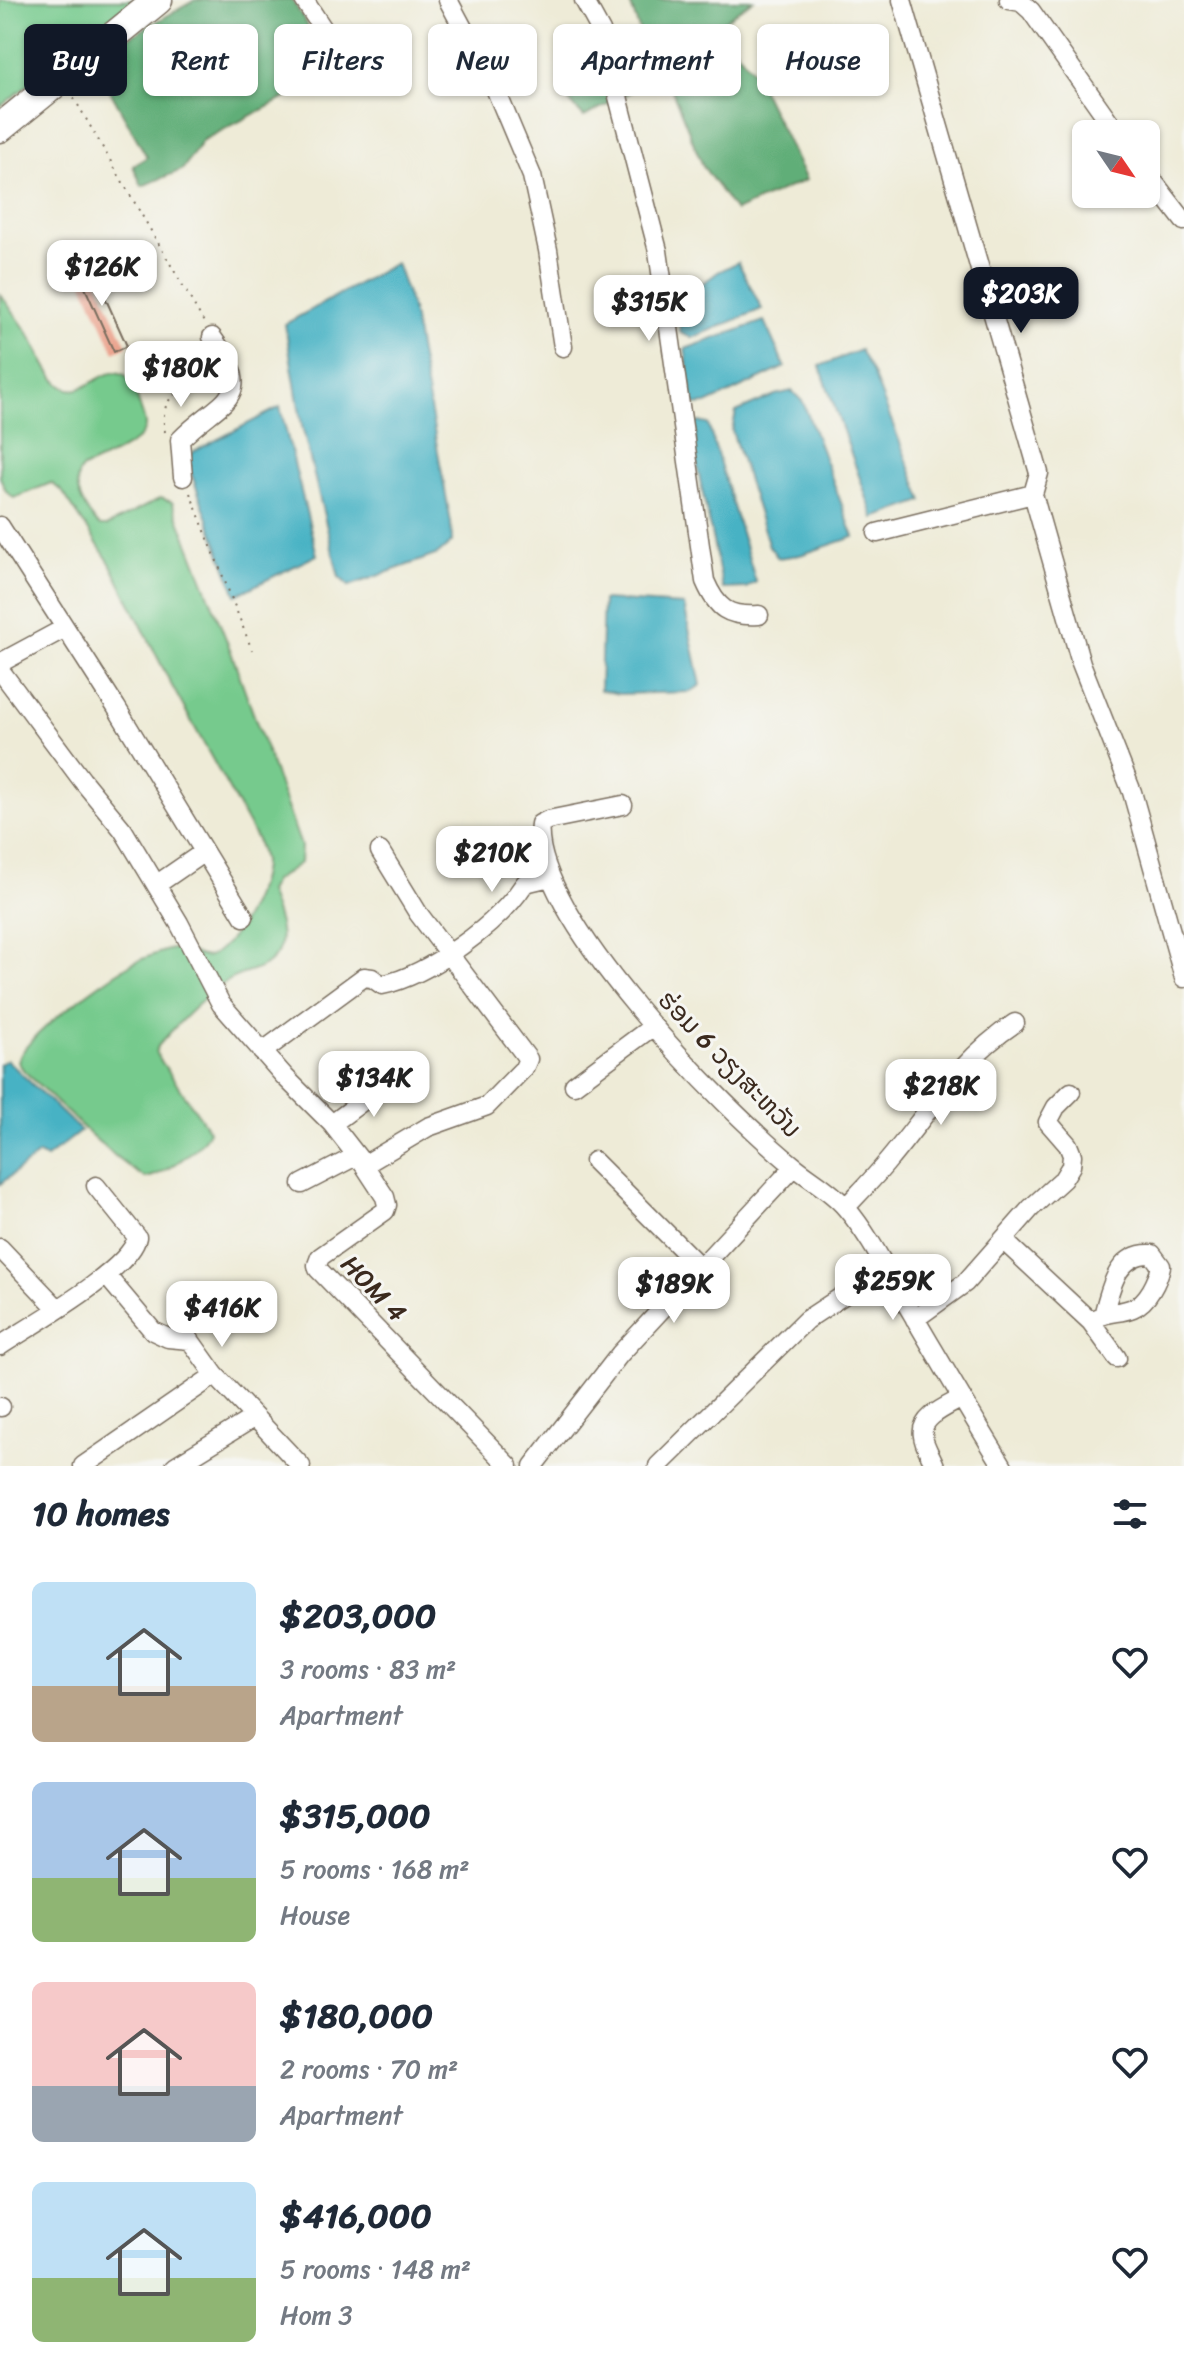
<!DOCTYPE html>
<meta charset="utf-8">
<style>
:root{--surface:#fff;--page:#f6f6f7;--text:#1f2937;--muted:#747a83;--accent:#111827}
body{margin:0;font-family:Sriracha,"Noto Sans Lao",sans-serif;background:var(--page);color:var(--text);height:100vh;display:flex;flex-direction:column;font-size:30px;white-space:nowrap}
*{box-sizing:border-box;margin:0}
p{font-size:26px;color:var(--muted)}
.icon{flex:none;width:44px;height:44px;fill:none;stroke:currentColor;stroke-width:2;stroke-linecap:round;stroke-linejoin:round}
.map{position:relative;height:1466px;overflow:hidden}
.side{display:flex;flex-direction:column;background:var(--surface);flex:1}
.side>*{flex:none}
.guide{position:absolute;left:24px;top:24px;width:1136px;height:72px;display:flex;gap:16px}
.needle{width:52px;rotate:125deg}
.buttons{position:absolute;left:1072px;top:120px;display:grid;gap:16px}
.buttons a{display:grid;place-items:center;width:88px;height:88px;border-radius:12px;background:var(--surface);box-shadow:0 2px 6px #0004;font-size:40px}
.price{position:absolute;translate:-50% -68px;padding:0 18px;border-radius:16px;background:#fff;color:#222;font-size:26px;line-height:52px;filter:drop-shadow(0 2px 4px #0008)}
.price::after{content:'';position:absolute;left:50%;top:48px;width:24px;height:18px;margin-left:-12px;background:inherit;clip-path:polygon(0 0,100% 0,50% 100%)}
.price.on{background:var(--accent);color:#fff}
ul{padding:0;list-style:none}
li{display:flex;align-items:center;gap:24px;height:200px;padding:0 32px}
li span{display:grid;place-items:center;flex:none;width:224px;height:160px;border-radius:12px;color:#555}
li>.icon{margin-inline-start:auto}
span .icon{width:96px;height:96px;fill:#fffc;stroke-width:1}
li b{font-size:34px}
h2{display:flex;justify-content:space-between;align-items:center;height:96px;padding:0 32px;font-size:34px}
.pill{padding:0 28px;border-radius:12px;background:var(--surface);box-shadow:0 2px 6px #0004;font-size:28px;line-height:72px}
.pill.on{background:var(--accent);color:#fff}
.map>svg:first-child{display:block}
.green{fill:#76ca8d;stroke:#587a56;stroke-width:2}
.forest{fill:#60ae78;stroke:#4e6c4b;stroke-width:2}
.water{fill:#46b2c4;stroke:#406e71;stroke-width:2}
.building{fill:#ea9d86}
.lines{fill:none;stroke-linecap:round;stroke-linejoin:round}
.minor-casing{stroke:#7a6e5f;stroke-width:21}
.highway-casing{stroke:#7a6e5f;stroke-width:31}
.path{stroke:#7a6e5f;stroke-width:2;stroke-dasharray:2 6;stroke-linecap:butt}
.minor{stroke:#fff;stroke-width:18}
.highway{stroke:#fff;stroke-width:28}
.labels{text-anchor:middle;stroke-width:6;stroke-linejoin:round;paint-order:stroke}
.street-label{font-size:26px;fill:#3b2a1e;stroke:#f6f6f2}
</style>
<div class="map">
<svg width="1184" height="1466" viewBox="0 0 1184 1466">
<rect width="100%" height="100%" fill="#f6f6f2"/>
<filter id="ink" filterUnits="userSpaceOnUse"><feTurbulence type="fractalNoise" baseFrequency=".0125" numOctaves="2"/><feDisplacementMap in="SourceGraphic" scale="16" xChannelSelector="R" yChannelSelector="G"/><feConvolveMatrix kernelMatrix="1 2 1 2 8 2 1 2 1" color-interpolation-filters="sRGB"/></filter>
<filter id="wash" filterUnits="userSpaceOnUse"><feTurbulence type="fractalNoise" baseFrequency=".006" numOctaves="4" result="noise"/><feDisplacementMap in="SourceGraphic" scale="32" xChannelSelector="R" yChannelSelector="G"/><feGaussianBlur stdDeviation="1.8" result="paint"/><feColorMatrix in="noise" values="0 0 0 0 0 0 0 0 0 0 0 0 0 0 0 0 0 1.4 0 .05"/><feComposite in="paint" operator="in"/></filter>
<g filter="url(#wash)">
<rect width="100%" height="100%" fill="#eeebd7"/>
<path class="green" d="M0,0H136L0,107Z
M0,294C11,309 22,323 32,339C40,353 48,375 61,385C82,402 102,365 123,374C132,379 135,391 138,400C140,408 144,416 145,424C147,443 99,460 83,468C68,482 86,514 100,526H107L161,498L172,502L230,649L301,846L300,863L274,881L268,892C278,919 294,951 260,968C249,973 237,974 226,982C202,999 177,1024 158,1046L156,1052L161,1061L209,1130C204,1147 162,1176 145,1178C103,1151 61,1105 24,1071L18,1062C21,1039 105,979 128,966C139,959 155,954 168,950C187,944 198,960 209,956C234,947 263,889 263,863C263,856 259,847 257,840L172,686L110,563L62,491L51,483L14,498L6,491L0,477Z"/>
<path class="forest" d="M195,0H292L336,72L203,140L182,170L142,186L133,166L147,157L96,66L119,43Z
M629,0H753L717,26L753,71L806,180L735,211L703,166L665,73L584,117L569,101L649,58Z"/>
<path class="water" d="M738,262L762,309L692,338L681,333L671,289L698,287L718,272Z
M396,263L412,309L451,523L452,542L438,554L349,586L339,577L302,426L285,324Z
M764,321L785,367L706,404L693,405L685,349Z
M860,350L873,374L923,501L874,518L820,366Z
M792,391L803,402L854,537L800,555L778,558L769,546L732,431L736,412L775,395Z
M280,407L317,555L236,595L190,470L189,458L193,452Z
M699,422L708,424L756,582L746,588L723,589L696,461V424Z
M603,600L684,605L701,685L690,692L619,694L600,690Z
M7,1060L81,1131L46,1158L39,1154L0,1184V1064Z"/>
<g id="blocks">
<path class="building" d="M90,264L127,346L114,352L77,270Z"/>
</g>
</g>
<g filter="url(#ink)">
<use href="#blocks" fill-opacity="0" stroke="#7a6e5f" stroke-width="2"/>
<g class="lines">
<defs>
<path id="minor" d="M304,0L360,85
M448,0L495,88L532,176L548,250L563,347
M584,0L601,31L658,251L705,581C717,609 728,617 759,615
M1009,0L1021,2L1031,11L1118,134
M1146,172L1184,221
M183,477L180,440C220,398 259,401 212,337
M1033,494L1081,663L1132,792L1184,978
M0,526L116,707L244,917
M877,533L1033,494L1039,473L902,0
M0,663L65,628
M0,670L82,780L123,830L179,923L221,1004L285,1077L332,1124L364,1165L385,1197L387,1205L385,1211L320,1257L317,1265L318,1269L509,1466
M623,805L548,820L540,824C530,914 726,1111 794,1166C811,1180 832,1191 846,1208C870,1236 888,1273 907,1305C939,1359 970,1413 1003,1466
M156,885L204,852
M262,1052L364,977L372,978L382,985C429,975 499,924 525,883L550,877
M574,1085L652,1027
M332,1124L391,1080
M594,1161L700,1267
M364,1165L428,1127L487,1106L524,1068L528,1059L418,913L380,851
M302,1184L356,1156
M846,1207C860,1192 875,1177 888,1161C931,1110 958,1061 1015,1023
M1004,1241L1091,1322L1117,1358
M0,1248L57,1308
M106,1275L153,1331L168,1338L190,1340L215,1375L301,1466
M915,1319L965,1283L1031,1208L1063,1179L1071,1166L1072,1155L1068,1145L1048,1122L1056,1107L1071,1092
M1091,1322C1108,1309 1116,1315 1133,1308C1148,1302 1158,1280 1161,1266L1152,1254C1118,1252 1111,1286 1104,1312
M0,1346C30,1326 131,1270 137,1237L96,1186
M0,1407H1
M83,1466L215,1375
M175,1466L253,1418
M533,1466L620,1354L794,1167
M658,1466L806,1320L885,1268
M935,1466C932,1457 924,1446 923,1436C919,1417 948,1406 962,1398"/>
<path id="highway" d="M0,128L158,0"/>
</defs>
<use href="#minor" class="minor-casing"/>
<use href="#highway" class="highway-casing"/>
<path class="path" d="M74,98L205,324
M165,432C158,393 182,390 211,375L214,369
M190,493L252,650
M184,1285L199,1307L194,1324"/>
<use href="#minor" class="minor"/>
<use href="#highway" class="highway"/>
</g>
</g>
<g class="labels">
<g class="street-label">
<text transform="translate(730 1064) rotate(46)" y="9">ຮ່ອມ 6 ວຽງສະຫວັນ</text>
<text transform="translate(374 1288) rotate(46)" y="9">HOM 4</text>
</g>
</g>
</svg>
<div class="buttons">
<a><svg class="needle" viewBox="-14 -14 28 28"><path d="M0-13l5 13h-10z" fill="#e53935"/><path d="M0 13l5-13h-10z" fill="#747a83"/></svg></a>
</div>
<b class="price" style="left:102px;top:308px">$126K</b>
<b class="price on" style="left:1021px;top:335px">$203K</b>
<b class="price" style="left:649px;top:343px">$315K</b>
<b class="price" style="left:181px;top:409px">$180K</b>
<b class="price" style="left:492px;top:894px">$210K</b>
<b class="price" style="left:374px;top:1119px">$134K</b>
<b class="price" style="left:941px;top:1127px">$218K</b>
<b class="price" style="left:893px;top:1322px">$259K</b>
<b class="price" style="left:674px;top:1325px">$189K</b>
<b class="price" style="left:222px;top:1349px">$416K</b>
<div class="guide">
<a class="pill on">Buy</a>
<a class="pill">Rent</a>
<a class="pill">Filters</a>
<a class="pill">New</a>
<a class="pill">Apartment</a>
<a class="pill">House</a>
</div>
</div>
<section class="side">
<h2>10 homes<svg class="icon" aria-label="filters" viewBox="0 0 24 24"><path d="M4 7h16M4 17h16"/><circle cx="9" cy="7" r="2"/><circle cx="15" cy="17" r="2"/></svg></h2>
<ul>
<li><span style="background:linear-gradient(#bfe0f5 65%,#b9a48a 0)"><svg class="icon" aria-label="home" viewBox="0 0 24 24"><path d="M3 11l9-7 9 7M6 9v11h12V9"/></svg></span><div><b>$203,000</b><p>3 rooms · 83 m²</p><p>Apartment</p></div><svg class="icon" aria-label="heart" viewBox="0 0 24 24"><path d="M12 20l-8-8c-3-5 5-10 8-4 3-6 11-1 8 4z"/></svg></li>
<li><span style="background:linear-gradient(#a9c7e8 60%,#8fb573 0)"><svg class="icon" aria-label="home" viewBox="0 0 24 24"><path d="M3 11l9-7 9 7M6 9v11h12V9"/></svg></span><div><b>$315,000</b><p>5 rooms · 168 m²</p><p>House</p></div><svg class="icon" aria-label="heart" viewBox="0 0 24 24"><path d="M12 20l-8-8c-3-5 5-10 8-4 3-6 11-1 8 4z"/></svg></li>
<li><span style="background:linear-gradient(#f6c9c9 65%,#9aa5b1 0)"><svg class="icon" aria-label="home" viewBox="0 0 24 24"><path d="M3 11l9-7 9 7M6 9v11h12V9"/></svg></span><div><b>$180,000</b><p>2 rooms · 70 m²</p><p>Apartment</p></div><svg class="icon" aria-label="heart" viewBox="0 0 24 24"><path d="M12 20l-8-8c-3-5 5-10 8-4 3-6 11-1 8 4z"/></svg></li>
<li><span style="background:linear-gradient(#bfe0f5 60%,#8fb573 0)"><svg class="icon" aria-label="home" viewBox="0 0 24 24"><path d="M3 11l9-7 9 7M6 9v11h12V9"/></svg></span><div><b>$416,000</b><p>5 rooms · 148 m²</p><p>Hom 3</p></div><svg class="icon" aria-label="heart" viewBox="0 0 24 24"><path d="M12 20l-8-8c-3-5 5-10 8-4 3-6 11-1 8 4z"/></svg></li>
</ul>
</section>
